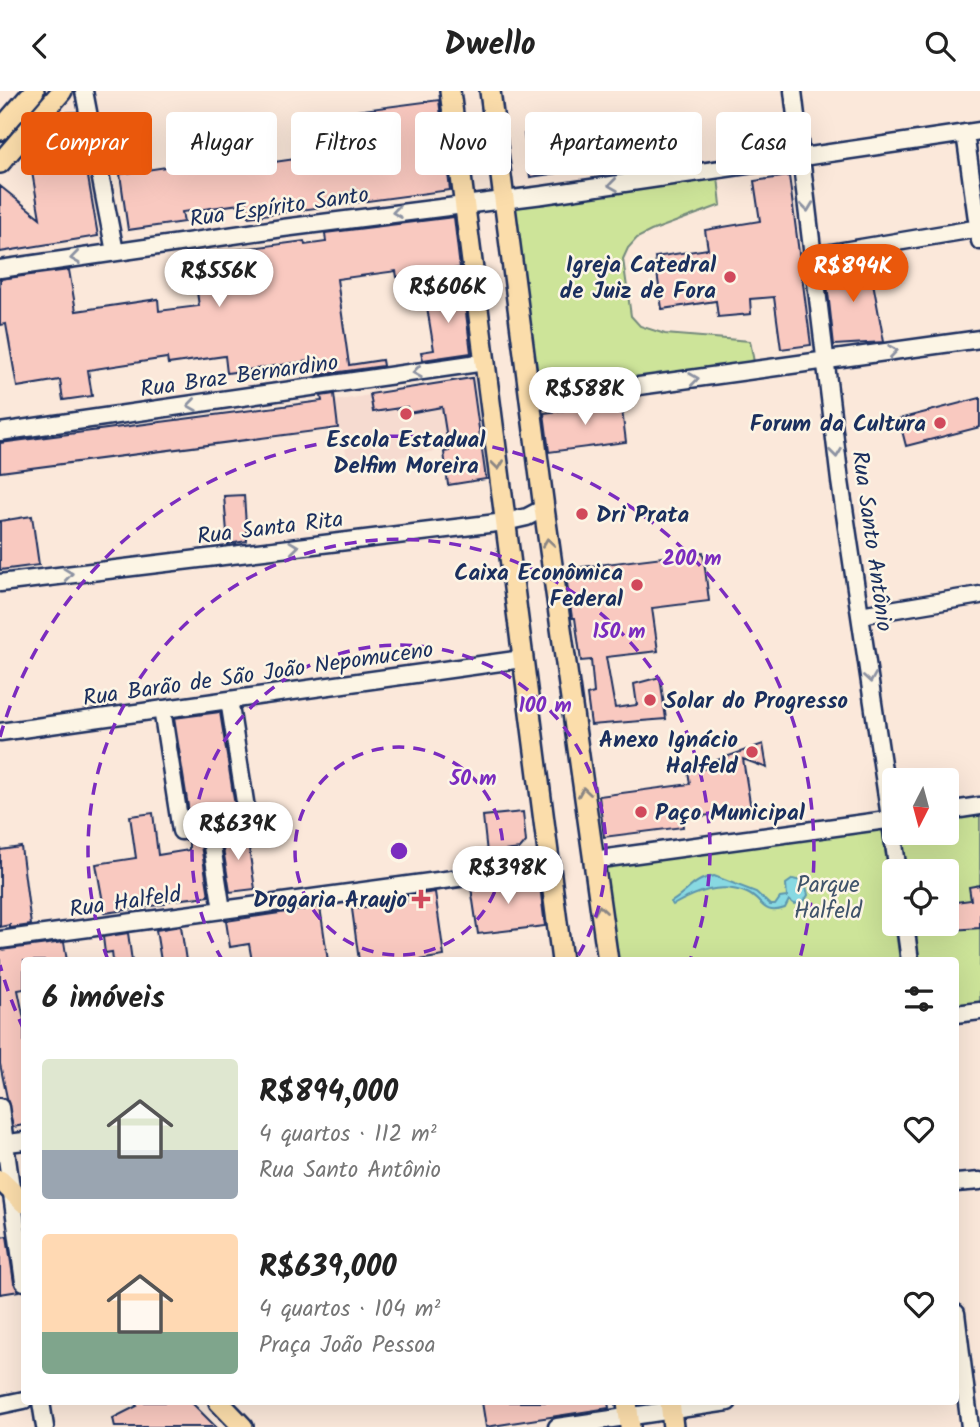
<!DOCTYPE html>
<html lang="pt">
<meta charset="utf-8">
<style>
:root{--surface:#fff;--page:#f6f6f6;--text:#222;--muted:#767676;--accent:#ea580c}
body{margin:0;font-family:Kalam,sans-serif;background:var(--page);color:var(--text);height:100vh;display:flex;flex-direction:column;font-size:26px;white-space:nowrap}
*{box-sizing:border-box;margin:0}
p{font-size:23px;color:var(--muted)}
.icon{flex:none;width:38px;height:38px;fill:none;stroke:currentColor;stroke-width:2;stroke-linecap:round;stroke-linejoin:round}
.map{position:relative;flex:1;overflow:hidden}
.details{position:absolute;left:21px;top:866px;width:938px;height:448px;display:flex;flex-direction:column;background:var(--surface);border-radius:7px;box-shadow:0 7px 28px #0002}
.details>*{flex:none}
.hud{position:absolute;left:21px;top:21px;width:938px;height:63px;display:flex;gap:14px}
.needle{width:46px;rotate:186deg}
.controls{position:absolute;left:882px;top:677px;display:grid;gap:14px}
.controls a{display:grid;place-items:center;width:77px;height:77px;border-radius:7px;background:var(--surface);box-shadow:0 7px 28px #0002;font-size:35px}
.price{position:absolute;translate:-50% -60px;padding:0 16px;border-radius:24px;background:#fff;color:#222;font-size:23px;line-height:46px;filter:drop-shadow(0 2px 4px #0008)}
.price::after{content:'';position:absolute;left:50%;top:42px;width:21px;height:16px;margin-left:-10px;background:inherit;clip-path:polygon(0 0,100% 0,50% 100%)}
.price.current{background:var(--accent);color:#fff}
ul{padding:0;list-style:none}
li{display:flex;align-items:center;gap:21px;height:175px;padding:0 21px}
li span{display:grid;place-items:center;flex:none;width:196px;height:140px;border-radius:7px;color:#555}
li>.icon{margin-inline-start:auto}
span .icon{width:84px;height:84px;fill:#fffc;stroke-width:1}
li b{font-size:30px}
h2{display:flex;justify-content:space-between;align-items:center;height:84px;padding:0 21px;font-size:30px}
.tag{padding:0 24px;border-radius:7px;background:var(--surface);box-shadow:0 7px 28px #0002;font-size:24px;line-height:63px}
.tag.current{background:var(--accent);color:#fff}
header{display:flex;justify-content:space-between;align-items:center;height:91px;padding:0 21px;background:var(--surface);font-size:32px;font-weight:800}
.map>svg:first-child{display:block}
.built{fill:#f6dbd0}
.green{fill:#cde499;stroke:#748a7c;stroke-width:2}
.water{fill:#88d9e2;stroke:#5c95ad;stroke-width:2}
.building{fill:#f9c9c0;stroke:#1b2f5e;stroke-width:2}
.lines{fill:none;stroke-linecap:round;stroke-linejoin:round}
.minor-casing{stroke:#1b2f5e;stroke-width:21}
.major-casing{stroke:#1b2f5e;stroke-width:24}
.minor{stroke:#fcf5e5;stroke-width:16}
.major{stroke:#fbddab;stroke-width:19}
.oneway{stroke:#8c92a2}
.oneway2{stroke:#8b8684}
.ring{fill:none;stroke:#7b2cbf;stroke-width:3.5;stroke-dasharray:12 9}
.poi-dot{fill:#d1495b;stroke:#fcf5e5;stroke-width:2.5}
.labels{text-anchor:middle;stroke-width:5;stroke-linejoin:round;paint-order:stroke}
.street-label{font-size:23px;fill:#1b2f5e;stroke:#fcf5e5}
.poi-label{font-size:23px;font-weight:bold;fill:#1b2f5e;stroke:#fcf5e5;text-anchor:end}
.park-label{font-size:23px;fill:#3f536a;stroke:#fcf5e5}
.centre{fill:#7b2cbf;stroke:#fcf5e5;stroke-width:3.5}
.ring-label{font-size:21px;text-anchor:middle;font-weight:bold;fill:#7b2cbf;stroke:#fcf5e5;stroke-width:5;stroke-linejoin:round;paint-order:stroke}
</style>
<header><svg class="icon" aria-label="back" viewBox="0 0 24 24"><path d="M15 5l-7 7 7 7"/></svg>Dwello<svg class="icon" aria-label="search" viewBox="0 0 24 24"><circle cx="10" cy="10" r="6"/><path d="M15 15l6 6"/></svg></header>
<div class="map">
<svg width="980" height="1336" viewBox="0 0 980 1336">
<rect width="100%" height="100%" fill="#fbe8da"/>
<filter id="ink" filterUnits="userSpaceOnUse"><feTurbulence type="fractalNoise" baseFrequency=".0143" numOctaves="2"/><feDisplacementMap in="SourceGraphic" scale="14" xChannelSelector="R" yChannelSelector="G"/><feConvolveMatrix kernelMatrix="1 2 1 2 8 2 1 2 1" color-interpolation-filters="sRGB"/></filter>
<g filter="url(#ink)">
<path class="built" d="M471,287L482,356L444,361L443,359L348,374L342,340L338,337L334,310Z"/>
<path class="green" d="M718,86L721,114L651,140L637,147L628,157L623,168L631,225L640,235L665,243L750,250L754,271L539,302L515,117Z
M980,719V912L956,916V870H920L914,833H947V780H907L901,742H947V723Z
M882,736L900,870H612L598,772Z"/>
<path class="water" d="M714,785L756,801L770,814H775L780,807L787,806L786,793L793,788L805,791L808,804L803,812L794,813L789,809L785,817C762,825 763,809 747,802C720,791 696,801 673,814L671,811C690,800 691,789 714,785Z"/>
<path class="building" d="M439,9L450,99L249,126L247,112L182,121L184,131L128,139L120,83L186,73L185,69L223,63L225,78L345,61L340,22Z
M77,21L98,145L0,161V95L40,127L28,58L57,52L54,28L59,22Z
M600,32L606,75L530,86L524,43Z
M789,85L811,254L781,258L774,206L750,208L751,223L718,226L716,210L662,218L655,166L708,158L705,139L760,130L754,90Z
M454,126L460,177L397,186L396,180L337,188L349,274L382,269L383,275L318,284L316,269L227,282L225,265L168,273L167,267L88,279L92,305L63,309L60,289L17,296L6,233L0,234V188L69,179L76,220L158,208L159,220L199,215L192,165L304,150L305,154L326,151L325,142Z
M869,170L884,251L834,254L825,175Z
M463,198L471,262L423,269L421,261L434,259L425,204Z
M472,287L486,388L448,394L444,361L449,360L442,316L408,322L407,316L373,321L370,303Z
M334,303L338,337L0,381V352L322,310L321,305Z
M980,307V336L906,355L899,328Z
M621,311L626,351L549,361L544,322Z
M244,404L247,450L228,453L224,405Z
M32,425L39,474L0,479V430Z
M703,461L709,510L652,517L658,560L606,566L615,617L637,614L634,593L660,586L666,628L591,634L587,604L594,602L591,569L581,570L575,527H572L565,478Z
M220,621L236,721L190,728L174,627Z
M763,653L767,677L743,668L751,718L682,728L683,736L604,746L599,705L690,693L688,680L720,676L717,669Z
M523,721L526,751L520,758L487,762L483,725Z
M153,722L158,764L189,759V749L200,748L209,805L165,810V813L105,822L96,773L136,767L130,725Z
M243,741V744H247L255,798L230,801L221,745Z
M21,756L31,834L10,837V834L0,836V759Z
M539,787L545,835L478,843L471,796Z
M980,794V837L952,839L948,812L971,809L969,796Z
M435,801L444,865L413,870H359L352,818L407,810L406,805Z
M320,816L328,870H290L289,866L252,870L249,853L230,856L226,830Z
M181,835L186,870H161L156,839Z
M128,842L132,870H113L112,861L105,862L103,846Z
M64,851L67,870H24V898L18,899L24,928V1034L13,1036L0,973V859Z
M7,1145L14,1192L19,1200L0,1203V1146Z
M133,1311H191L216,1336H115L113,1327L137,1315Z
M482,1311H608L609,1317L486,1336Z"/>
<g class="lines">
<defs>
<path id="minor" d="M84,0L115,161
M793,0L840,390L898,780
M965,42L980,150
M813,165L980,137
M0,178L283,137L543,104L980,40
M530,310L980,248
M0,341L485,271
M0,492L505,431L527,426L544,417
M860,524L980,504
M162,618L181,740L209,736
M0,641L522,568
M947,720L980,715
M593,769L894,728
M222,819L209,736L248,730L229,609
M905,833L910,870
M0,849L548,775
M956,923L980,920
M0,1016L24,1191
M0,1053L24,1050
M956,1092L980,1090
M956,1222L970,1336
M41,1311L45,1336
M0,1314L24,1309
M557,1336L728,1311"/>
<path id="major" d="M450,0L562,870
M490,0L544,417L608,870
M0,39L34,0
M0,72L62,0
M0,1089L24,1112
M219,1311L243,1336
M627,1311L630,1336
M670,1311L673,1336"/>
</defs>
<use href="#minor" class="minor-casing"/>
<use href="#major" class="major-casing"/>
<use href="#minor" class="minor"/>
<use href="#major" class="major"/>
</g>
<defs><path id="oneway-chevron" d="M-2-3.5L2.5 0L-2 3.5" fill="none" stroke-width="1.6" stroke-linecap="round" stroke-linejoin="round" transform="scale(1.75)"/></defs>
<g class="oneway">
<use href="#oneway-chevron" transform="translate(613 94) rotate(172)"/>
<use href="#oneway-chevron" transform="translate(807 116) rotate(83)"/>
<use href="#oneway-chevron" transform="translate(397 121) rotate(172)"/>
<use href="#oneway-chevron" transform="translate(75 167) rotate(172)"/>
<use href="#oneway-chevron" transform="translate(893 260) rotate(-8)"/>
<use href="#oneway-chevron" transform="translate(417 281) rotate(172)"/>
<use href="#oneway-chevron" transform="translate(694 288) rotate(-8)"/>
<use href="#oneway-chevron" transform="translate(192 314) rotate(172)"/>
<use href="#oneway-chevron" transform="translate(836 362) rotate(83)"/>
<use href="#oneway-chevron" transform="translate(294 456) rotate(-7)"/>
<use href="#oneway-chevron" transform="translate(68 483) rotate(-7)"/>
<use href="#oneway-chevron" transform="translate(870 587) rotate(81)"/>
</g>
<g class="oneway2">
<use href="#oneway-chevron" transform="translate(498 374) rotate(83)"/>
<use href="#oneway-chevron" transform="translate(548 452) rotate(-98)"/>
<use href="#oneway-chevron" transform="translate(584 701) rotate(-98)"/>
<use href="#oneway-chevron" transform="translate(600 819) rotate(-98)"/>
</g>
</g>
<g class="ring">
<circle cx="399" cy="760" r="104"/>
<path d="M223 870A207 207 0 1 1 575 870"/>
<path d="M108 869A311 311 0 1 1 690 869"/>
<path d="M24 939A415 415 0 0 1 0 874M0 646A415 415 0 0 1 800 867"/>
</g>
<g class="poi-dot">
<circle cx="730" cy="186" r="7"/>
<circle cx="406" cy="323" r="7"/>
<circle cx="940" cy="332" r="7"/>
<circle cx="582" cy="423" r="7"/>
<circle cx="637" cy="494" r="7"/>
<circle cx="650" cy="609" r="7"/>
<circle cx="752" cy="661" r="7"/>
<circle cx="641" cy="721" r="7"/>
<path d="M417.5 797.5h7v7h7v7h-7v7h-7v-7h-7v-7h7z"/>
</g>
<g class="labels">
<g class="street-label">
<text transform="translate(279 115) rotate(-8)" y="8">Rua Espírito Santo</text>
<text transform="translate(239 284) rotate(-8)" y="8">Rua Braz Bernardino</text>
<text transform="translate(270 436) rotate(-7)" y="8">Rua Santa Rita</text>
<text transform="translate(873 450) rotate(82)" y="8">Rua Santo Antônio</text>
<text transform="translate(258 582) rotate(-8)" y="8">Rua Barão de São João Nepomuceno</text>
<text transform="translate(125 810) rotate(-8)" y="8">Rua Halfeld</text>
</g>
<g class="poi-label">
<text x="716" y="181">Igreja Catedral<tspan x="716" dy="26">de Juiz de Fora</tspan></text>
<text x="926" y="340">Forum da Cultura</text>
<text x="406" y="356" text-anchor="middle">Escola Estadual<tspan x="406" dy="26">Delfim Moreira</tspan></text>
<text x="596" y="431" text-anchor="start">Dri Prata</text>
<text x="623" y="489">Caixa Econômica<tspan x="623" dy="26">Federal</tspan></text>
<text x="664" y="617" text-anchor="start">Solar do Progresso</text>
<text x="738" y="656">Anexo Ignácio<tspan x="738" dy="26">Halfeld</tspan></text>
<text x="655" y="729" text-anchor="start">Paço Municipal</text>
<text x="407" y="816">Drogaria Araujo</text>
</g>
<g class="park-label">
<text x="828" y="801">Parque<tspan x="828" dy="26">Halfeld</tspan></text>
</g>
</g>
<circle cx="399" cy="760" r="10" class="centre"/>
<g class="ring-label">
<text x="692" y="474">200 m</text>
<text x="619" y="547">150 m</text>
<text x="545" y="621">100 m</text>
<text x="473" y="694">50 m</text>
</g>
</svg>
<div class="controls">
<a><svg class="needle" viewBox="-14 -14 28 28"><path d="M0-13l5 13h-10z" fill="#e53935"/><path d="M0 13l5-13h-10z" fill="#767676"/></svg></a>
<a><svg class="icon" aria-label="locate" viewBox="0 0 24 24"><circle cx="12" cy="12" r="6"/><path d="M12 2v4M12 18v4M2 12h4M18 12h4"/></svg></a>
</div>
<b class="price current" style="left:853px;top:213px">R$894K</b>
<b class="price" style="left:219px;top:218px">R$556K</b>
<b class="price" style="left:448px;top:234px">R$606K</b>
<b class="price" style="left:585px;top:336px">R$588K</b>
<b class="price" style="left:238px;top:771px">R$639K</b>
<b class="price" style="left:508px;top:815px">R$398K</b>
<div class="hud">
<a class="tag current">Comprar</a>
<a class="tag">Alugar</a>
<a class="tag">Filtros</a>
<a class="tag">Novo</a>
<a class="tag">Apartamento</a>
<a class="tag">Casa</a>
</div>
<section class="details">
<h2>6 imóveis<svg class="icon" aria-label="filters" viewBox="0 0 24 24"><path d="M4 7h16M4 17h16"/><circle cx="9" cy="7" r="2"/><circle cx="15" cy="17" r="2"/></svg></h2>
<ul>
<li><span style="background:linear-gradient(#dfe7d0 65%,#9aa5b1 0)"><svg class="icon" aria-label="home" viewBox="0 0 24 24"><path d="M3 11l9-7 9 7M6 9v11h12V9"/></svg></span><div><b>R$894,000</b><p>4 quartos · 112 m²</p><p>Rua Santo Antônio</p></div><svg class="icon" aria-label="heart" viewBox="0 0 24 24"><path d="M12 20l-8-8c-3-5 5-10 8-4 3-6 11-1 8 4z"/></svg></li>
<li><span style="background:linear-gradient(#ffd9b3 70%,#7fa58c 0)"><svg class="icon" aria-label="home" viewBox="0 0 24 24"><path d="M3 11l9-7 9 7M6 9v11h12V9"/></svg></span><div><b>R$639,000</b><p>4 quartos · 104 m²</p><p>Praça João Pessoa</p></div><svg class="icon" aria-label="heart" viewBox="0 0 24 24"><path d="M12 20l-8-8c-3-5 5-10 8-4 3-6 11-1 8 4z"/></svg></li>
</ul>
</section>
</div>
